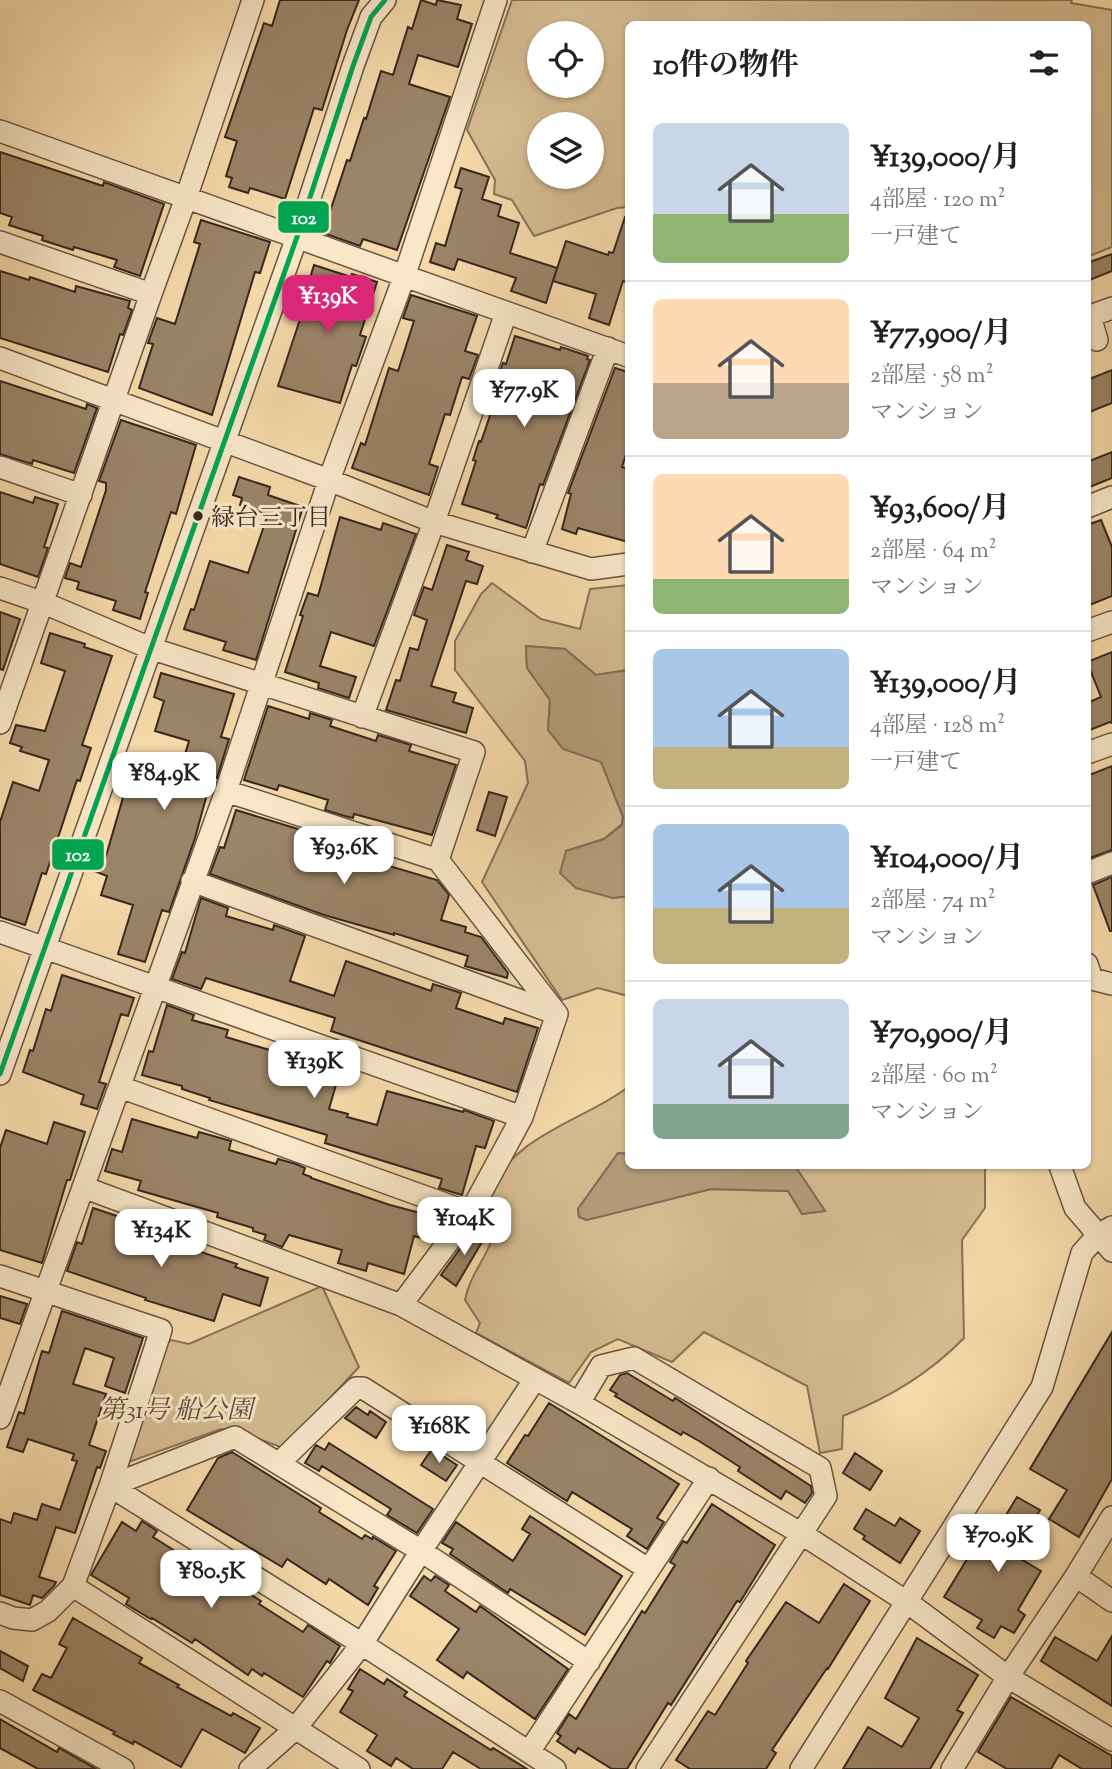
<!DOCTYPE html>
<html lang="ja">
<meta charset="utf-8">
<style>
:root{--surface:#fff;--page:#f2f2f2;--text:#222;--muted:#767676;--line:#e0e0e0;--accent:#db2777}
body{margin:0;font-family:"Sorts Mill Goudy","Noto Serif JP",serif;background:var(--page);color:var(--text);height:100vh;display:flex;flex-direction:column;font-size:26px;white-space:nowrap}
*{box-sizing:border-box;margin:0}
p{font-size:23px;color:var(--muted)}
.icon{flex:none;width:38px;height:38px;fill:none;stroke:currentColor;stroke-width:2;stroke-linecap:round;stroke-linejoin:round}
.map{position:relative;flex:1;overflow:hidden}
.side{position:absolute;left:625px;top:21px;width:466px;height:1148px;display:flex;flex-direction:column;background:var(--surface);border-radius:10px;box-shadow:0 2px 5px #0004}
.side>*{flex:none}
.buttons{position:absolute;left:527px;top:21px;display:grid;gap:14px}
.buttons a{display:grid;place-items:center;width:77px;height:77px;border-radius:50%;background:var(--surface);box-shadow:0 2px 5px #0004;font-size:35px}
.price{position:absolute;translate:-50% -60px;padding:0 16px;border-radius:14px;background:#fff;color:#222;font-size:23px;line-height:46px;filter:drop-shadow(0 2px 4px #0008)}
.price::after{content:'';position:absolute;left:50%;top:42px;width:21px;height:16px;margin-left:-10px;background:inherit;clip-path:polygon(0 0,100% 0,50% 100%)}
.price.selected{background:var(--accent);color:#fff}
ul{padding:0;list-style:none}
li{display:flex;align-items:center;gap:21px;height:175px;padding:0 28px}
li+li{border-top:2px solid var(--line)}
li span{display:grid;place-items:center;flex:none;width:196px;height:140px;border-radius:10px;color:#555}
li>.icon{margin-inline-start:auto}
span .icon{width:84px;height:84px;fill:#fffc;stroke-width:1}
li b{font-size:30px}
h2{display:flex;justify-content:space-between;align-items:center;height:84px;padding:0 28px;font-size:30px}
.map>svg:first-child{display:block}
.green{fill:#d6bc92;stroke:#877258;stroke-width:2;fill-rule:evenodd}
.water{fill:#b59d7b;stroke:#836e56;stroke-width:2}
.building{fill:#9b8467;stroke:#38271f;stroke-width:2}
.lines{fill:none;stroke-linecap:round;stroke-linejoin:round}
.minor-casing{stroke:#685442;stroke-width:24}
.minor{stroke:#f9e7c8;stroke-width:21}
.bus-1-casing{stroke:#f9e7c8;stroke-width:10}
.bus-1{stroke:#00a651;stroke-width:5}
.bus-dot{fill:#38271f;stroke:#f9e7c8;stroke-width:2.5}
.labels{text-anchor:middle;stroke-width:6;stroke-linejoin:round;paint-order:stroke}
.bus-label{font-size:24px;fill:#38271f;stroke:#f9e7c8;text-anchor:start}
.park-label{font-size:26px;font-style:italic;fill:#604c3c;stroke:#f9e7c8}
.line-badge{stroke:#f9e7c8;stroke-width:2.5}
.badge-label{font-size:19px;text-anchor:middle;font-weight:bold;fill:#fff}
</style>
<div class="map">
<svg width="1112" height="1769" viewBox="0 0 1112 1769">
<rect width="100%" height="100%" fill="#f6daaa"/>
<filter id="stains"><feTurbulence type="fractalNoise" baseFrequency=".00286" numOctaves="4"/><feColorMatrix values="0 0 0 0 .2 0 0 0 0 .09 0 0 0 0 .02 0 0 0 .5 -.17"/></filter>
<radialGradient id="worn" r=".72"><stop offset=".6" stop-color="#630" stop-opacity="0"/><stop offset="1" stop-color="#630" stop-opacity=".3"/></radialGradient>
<path class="green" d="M512,0H1072L1071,3L1112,10V247L1087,257V24H628V207L617,208L534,236L512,200L494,194L495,180L467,130ZM539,33H592V86H539ZM539,124H592V177H539Z
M492,583L541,619L580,629L590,589L628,585V670L596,675L565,649L526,646L527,668L550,700L548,730L564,749L601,761L623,817L622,824L604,839L566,851L613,898L628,896V996L598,988L562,1000L482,882L528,783L525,761L455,670V641L481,594Z
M628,1087V1154L618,1153L578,1209L579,1217L586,1220L711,1189L788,1191L802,1214L825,1211L795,1166H985V1208L962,1240L964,1338C929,1374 890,1397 843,1416L842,1449L820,1453L807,1386L704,1332L672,1362L618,1339L591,1352L569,1383L476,1333L480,1323L465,1300C469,1278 483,1262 491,1242C497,1227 487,1208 491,1194C507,1137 588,1119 628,1087Z
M322,1286L359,1367L283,1448L238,1431L221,1429L126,1463L162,1348L171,1340L189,1344Z"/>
<path class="water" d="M526,646L565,649L596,675L628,670V896L613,898L576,888L560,873L566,851L604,839L622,825L623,817L601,762L563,749L548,730L550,700L527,668Z
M618,1153L628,1154V1166H795L825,1211L802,1214L788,1191L711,1189L587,1220L579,1217L578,1209Z"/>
<path class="building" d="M280,0H359L347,30L322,110L314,108L285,199L250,188L248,193L229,187L232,178L226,176L237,141L225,137L264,23L272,26Z
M421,0L436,5L437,0L461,5L457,19L472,24L458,67L418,55L409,84L450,97L397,250L363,239L360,246L323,233L347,160L350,161L364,118L366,119L381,71L393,75L408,27L412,29Z
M0,152L103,186L104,182L164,204L140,276L114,267L117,260L74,247L73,250L42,240L43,236L9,225L12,217L0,213Z
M461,168L489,177L482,199L501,205L498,216L519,223L510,253L557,268L546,303L511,291L516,278L458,259L454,270L430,262L436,243L445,246L462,189L455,187Z
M625,217H628V283L623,281L609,325L589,318L596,294L553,281L566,241L608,255L609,252L613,253Z
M201,220L270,242L260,273L255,272L212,415L139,388L153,344L148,343L157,318L175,324L200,244L194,242Z
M1112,254V271L1087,281V263Z
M314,265L351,277L352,274L377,282L360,335L366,337L356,366L352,365L340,403L278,386L309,292L306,291Z
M0,271L29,280L30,277L75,292L76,286L130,301L128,308L132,310L123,335L120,334L108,372L0,338Z
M411,295L477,316L465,351L478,355L469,379L462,377L450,415L445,414L429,464L438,467L429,495L352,468L361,443L365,445L389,368L398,371L414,321L403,318Z
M515,336L560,350L561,347L588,356L587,359L590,360L543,485L540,484L526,528L496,518L498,515L462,504L476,461L473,460L479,441L481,442L499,389L494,387L503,363L506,364Z
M615,368L628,372V448L622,467L628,469V542L578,528L576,534L562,529L571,494L568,493Z
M1112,370V403L1087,413V380Z
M0,381L86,409L87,404L97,408L74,473L33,460L32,464L0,454Z
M121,420L196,445L176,514L171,512L145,592L148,593L140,619L113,610L116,601L77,589L79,582L65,578L70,563L81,567L106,490V483L99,481Z
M1112,452V478L1087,488V462Z
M239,477L270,487L268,495L303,507L256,660L223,650L226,642L184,629L191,609L194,610L210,561L248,573L268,514L240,505L242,498L233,495Z
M0,492L33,503L35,497L58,504L44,547L48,548L38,577L0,564Z
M340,517L381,530L383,523L416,534L374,646L331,632L320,666L356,677L349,698L318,688L319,683L285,672L303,616L300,615L308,593L318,596Z
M1101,520L1112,547V596L1087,606V525Z
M447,545L469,552L466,560L483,566L477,584L466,581L431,686L456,693L453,702L473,708L466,733L386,710L396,680L400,681L410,648L418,650L427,620L414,615L424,587L432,590Z
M0,612L20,619L3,670L0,669Z
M50,633L85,644L84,647L112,656L82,745L91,748L80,781L77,780L46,874L42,873L25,925L0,917V822L13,782L39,791L49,760L20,751L22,747L10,743L16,725L45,731L65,671L41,663Z
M1112,652V723L1110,722L1087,731V703L1101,697L1087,662Z
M161,673L234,694L221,737L229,739L217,778L212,776L195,838L169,912L162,910L145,962L118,954L133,905L101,895L107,876L94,871L99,854L106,856L131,770L176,784L189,741L155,731L164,701L154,697Z
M268,706L309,719L310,713L332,720L330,726L376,741L378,735L411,745L409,751L456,765L432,835L354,814L353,818L345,816L325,810L328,800L279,785L277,790L244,780Z
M1112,766V850L1087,859V776Z
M489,792L507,797L495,836L477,830Z
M236,810L337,841L335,850L437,880L449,895L441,920L466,927L465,932L481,937L508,973L507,978L465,966L468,956L394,933V935L324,915L210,874L220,847L224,848Z
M1112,877V931H1110L1093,885Z
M201,898L228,908L226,916L273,930L274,925L305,936L290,981L334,996L346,961L431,991L433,984L461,993L456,1008L503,1024L505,1018L538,1028L517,1092L331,1031L335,1018L206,978L201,989L172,979L182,952L185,953Z
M62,975L134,998L128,1016L121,1014L99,1082L106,1084L97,1109L81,1104L84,1095L23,1072L30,1050L33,1051L46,1009L51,1011Z
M167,1005L194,1015L192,1020L228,1030L226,1037L340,1071L329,1109L348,1114L347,1117L377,1125L387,1091L463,1112L464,1110L494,1121L485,1148L476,1146L462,1195L439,1188L442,1179L325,1143L327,1135L209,1100L210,1098L182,1089V1086L142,1075L149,1051L153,1052Z
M132,1119L197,1138L199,1132L231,1141L229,1150L276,1164L278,1159L296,1164L305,1168L303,1174L311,1177V1178L390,1205L420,1213L421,1209L439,1216L432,1241L414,1236L404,1274L368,1263L366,1271L338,1263L342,1250L289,1235L282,1247L264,1240L266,1235L253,1231V1228L217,1217L218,1213L138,1190L141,1181L105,1171L112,1149L122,1152Z
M54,1122L85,1132L70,1180H67L42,1263L0,1250V1148L6,1130L47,1144Z
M93,1208L123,1218L121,1225L190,1246L189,1248L237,1264L235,1267L268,1278L260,1306L223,1294L214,1321L145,1300L146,1298L67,1271L77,1242L82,1244Z
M475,1228L486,1235L456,1286L441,1275Z
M0,1296L27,1304L20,1324L0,1318Z
M62,1311L143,1338L125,1393L105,1386L114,1358L85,1348L73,1384L106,1394L89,1445L106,1451L100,1468L97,1467L75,1533L56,1527L39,1577L56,1582L54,1586L42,1598L33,1595L30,1605L0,1595V1519L11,1523L14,1513L37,1520L42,1504L60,1510L77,1461L72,1460L74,1454L28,1439L23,1452L7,1447L19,1412L24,1414L42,1351L49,1353Z
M1112,1332V1479L1079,1537L1049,1519L1067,1490L1030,1469Z
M627,1373L673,1401L675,1398L811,1486L812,1493L805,1503L786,1491L781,1499L738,1471L740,1467L699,1441L683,1432L681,1435L615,1396L617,1394L610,1390L620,1375Z
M549,1403L679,1484L657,1518L664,1522L647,1549L627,1536L632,1529L572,1492L567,1501L507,1463L525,1435L528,1436Z
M356,1407L368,1415L370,1411L386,1422L376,1438L345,1418Z
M329,1443L433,1509L417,1533L387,1515L391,1509L322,1466L319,1471L305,1463L316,1445L325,1450Z
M432,1449L457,1465L446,1481L421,1465Z
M232,1452L321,1508L319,1512L362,1539L365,1535L372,1539L373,1537L396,1551L374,1586L378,1588L368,1605L329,1579L326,1584L287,1559L282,1567L187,1510L218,1458Z
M855,1453L882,1471L870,1490L843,1473Z
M1017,1497L1040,1510L1017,1549L1020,1550L1016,1556L1041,1571L1018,1610L1025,1615L1014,1633L1001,1626L994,1638L977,1628L982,1620L944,1597L983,1533L992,1538Z
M712,1504L775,1545L740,1602L737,1601L671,1705L668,1703L627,1769H612L578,1748L575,1753L557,1741L561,1736L557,1733L569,1714L576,1719L642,1611L645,1613L675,1565L670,1562L683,1541L687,1543Z
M866,1509L895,1526L900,1518L920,1531L900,1563L863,1539L865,1536L854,1529Z
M530,1516L622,1576L585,1635L510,1589L508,1593L450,1554L453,1549L442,1543L456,1522L513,1561L530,1534L522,1529Z
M142,1521L157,1531L153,1537L205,1570L206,1567L261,1601L259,1604L303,1632L308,1625L340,1646L330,1663L327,1661L303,1697L264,1673L262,1676L252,1669L248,1675L195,1639L192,1643L152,1618L151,1619L126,1604L129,1598L91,1575L122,1522L136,1531Z
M424,1576L431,1581L435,1576L449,1585L445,1591L476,1612L480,1606L568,1669L535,1719L467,1672L463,1678L437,1660L459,1629L410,1596Z
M844,1584L870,1601L828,1669L827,1668L772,1750L776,1753L766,1769H690L676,1760L708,1711L715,1715L748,1663L746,1661L786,1602L819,1623Z
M73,1618L142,1658L139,1663L179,1685L177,1687L231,1716L233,1713L260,1728L245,1753L202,1729L181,1767L134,1741L133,1744L113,1734L115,1732L33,1690L42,1674L51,1678L67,1648L59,1644Z
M1112,1636V1706L1041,1661L1055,1637L1097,1661Z
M917,1638L978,1675L957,1710L963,1713L930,1769H843L868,1727L902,1747L919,1718L885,1698Z
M0,1651L28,1666L23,1681L0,1668Z
M360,1669L384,1684L387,1679L407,1692L404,1696L491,1750L493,1748L527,1769H481L453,1752L442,1769H413L396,1758L391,1766L367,1751L377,1735L340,1712L353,1691L348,1689Z
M1011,1697L1112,1756V1769H1082L1059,1755L1051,1769H1007L978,1752Z
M0,1719L57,1752L59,1748L96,1769H38L0,1748Z"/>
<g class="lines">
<defs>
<path id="minor" d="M0,131L628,356
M0,242L151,294L186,198L253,0
M1097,340L1090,316L1112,308
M0,358L329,480L434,522L591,569L628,564
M0,467L81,495
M1087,507L1112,497
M532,552L608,348
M0,588L44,603L150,648L474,752L438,860L557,1014L522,1117L470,1213L401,1305L579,1403L802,1534L907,1602L1008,1677L1112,1740
M1087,631L1112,622
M362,717L434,522L506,313
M0,723L151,294
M1087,753L1112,744
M226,791L438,860
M1087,873L1112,863
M192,881L557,1014
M0,932L522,1117
M1087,964L1092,979L1112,984
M0,1074L297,237L353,66L371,17L385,0
M120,1087L470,1213
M1060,1166L1075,1208L1112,1251
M83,1187L401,1305
M0,1276L161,1330L110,1486L362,1644L555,1769
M579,1403L601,1366L634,1358L820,1468L826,1496L647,1769
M0,1418L226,791L329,480L404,277L496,0
M279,1463L356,1388H363L648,1569
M1076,1576L1112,1601
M73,1586L359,1769
M0,1613L13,1618L32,1620L48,1611L73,1586L110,1486L235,1437L421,1551L589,1662
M0,1701L123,1769
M529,1752L709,1478
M250,1769L295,1729L362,1644L421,1551L535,1379
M801,1769L1042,1387L1082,1253L1098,1235L1112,1227
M952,1769L1008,1677L1076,1576L1112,1517"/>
</defs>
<use href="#minor" class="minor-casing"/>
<use href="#minor" class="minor"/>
<defs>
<path id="bus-1" d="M0,1074L297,237L353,66L371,17L385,0"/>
</defs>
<use href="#bus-1" class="bus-1-casing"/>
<use href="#bus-1" class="bus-1"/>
</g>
<circle class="bus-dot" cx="198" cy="516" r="6"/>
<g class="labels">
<g class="bus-label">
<text x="211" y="525">緑台三丁目</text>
</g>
<g class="park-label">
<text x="176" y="1418">第31号 船公園</text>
</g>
</g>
<g class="line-badge">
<rect x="277" y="200" width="53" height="34" rx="7" fill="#00a651"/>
<rect x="51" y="838" width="54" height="33" rx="7" fill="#00a651"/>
</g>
<g class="badge-label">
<text x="304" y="224">102</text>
<text x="78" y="861">102</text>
</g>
<rect width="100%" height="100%" filter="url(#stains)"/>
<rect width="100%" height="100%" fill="url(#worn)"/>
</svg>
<div class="buttons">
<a><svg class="icon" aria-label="locate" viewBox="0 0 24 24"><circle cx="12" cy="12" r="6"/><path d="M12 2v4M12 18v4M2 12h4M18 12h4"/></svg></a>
<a><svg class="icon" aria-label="layers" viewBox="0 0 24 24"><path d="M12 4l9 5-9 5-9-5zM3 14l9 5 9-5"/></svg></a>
</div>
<b class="price selected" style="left:328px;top:335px">¥139K</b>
<b class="price" style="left:524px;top:429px">¥77.9K</b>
<b class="price" style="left:164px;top:812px">¥84.9K</b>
<b class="price" style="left:344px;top:886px">¥93.6K</b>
<b class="price" style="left:314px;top:1100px">¥139K</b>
<b class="price" style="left:464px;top:1257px">¥104K</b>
<b class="price" style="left:161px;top:1269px">¥134K</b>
<b class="price" style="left:439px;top:1465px">¥168K</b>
<b class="price" style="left:998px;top:1574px">¥70.9K</b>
<b class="price" style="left:211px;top:1610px">¥80.5K</b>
<section class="side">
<h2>10件の物件<svg class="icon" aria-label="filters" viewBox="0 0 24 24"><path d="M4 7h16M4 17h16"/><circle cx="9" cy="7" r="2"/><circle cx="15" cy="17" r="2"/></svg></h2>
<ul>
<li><span style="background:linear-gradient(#c9d6e8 65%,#8fb573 0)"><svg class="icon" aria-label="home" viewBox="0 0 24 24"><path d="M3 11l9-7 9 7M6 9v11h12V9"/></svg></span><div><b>¥139,000/月</b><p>4部屋 · 120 m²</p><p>一戸建て</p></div></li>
<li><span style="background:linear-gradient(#ffd9b3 60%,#b9a48a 0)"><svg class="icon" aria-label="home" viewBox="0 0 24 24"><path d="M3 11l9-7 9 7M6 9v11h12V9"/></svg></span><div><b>¥77,900/月</b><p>2部屋 · 58 m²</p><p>マンション</p></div></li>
<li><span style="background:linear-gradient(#ffd9b3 75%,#8fb573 0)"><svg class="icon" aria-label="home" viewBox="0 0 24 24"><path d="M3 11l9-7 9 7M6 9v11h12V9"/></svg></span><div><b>¥93,600/月</b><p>2部屋 · 64 m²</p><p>マンション</p></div></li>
<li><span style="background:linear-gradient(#a9c7e8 70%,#c2b280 0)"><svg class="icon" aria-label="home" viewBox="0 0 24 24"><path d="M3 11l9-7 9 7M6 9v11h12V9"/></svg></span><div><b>¥139,000/月</b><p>4部屋 · 128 m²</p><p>一戸建て</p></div></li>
<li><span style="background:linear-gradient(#a9c7e8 60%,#c2b280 0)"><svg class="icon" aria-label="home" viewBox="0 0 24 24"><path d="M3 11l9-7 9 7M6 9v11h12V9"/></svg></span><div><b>¥104,000/月</b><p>2部屋 · 74 m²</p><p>マンション</p></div></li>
<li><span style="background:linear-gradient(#c9d6e8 75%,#7fa58c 0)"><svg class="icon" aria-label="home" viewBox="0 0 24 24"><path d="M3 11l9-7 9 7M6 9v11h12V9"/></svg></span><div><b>¥70,900/月</b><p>2部屋 · 60 m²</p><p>マンション</p></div></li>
</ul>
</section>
</div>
